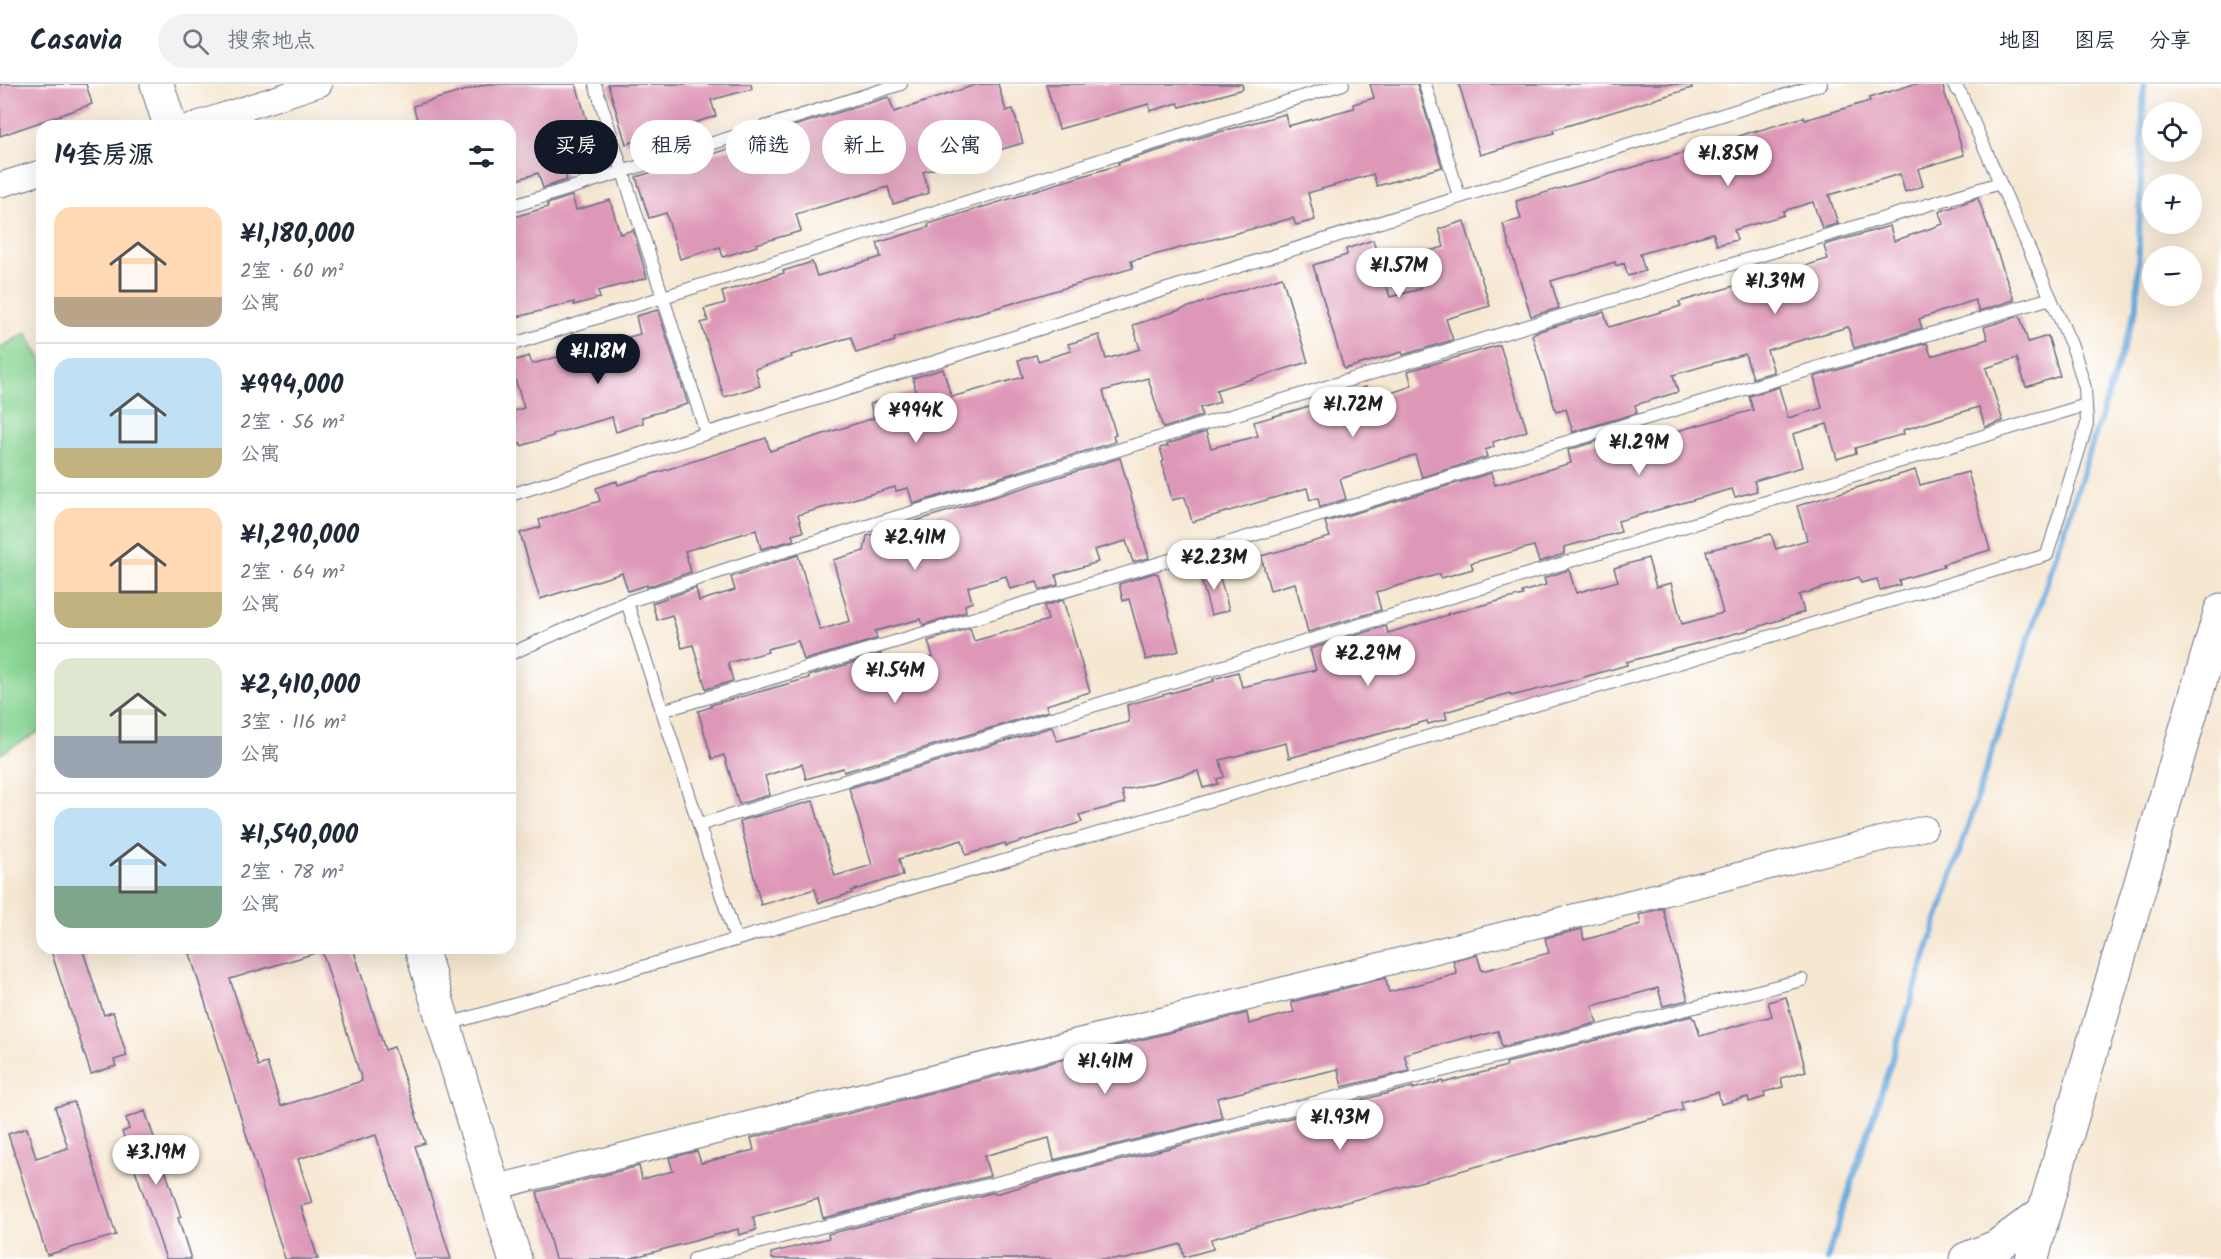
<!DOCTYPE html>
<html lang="zh">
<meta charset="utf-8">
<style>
:root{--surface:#fff;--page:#f2f2f3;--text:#1f2937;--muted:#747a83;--line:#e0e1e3;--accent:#111827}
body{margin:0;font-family:Kalam,"LXGW WenKai TC",sans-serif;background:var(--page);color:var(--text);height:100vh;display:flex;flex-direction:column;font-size:22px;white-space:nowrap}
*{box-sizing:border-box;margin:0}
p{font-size:20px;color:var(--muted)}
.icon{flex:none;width:33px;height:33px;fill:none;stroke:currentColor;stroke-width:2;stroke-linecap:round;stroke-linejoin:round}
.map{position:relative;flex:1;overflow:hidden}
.drawer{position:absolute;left:36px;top:36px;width:480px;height:834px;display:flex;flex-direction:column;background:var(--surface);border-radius:18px;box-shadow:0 6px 24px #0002}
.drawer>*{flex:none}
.top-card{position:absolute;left:534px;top:36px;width:570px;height:54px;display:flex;gap:12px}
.buttons{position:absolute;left:2142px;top:18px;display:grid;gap:12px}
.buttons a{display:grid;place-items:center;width:60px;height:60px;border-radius:50%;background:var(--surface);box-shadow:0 6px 24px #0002;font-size:30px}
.price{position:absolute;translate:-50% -51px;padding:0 14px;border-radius:21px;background:#fff;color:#222;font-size:20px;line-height:39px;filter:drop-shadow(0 2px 3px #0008)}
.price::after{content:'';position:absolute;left:50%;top:36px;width:18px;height:14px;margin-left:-9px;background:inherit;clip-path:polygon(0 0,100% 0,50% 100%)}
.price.active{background:var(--accent);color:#fff}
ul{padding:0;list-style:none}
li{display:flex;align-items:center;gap:18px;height:150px;padding:0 18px}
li+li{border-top:2px solid var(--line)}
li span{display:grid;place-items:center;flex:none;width:168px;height:120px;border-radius:18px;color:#555}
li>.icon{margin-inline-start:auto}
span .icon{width:72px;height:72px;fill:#fffc;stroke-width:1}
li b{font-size:26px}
h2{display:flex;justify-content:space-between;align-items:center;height:72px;padding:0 18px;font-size:26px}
.pill{padding:0 21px;border-radius:27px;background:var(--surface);box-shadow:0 6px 24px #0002;font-size:21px;line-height:54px}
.pill.active{background:var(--accent);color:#fff}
header{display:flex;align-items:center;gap:36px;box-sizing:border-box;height:84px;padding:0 30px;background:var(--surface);border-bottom:2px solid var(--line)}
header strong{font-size:28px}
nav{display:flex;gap:33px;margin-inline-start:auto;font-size:21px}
.search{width:420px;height:54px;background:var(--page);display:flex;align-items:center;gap:15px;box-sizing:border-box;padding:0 21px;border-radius:33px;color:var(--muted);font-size:22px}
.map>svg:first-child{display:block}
.pitch{fill:#88d593;stroke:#528278;stroke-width:1.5}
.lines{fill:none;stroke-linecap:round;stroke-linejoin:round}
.stream{stroke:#6cabdf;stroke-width:6}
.building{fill:#de98b7}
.lane-casing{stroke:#686f86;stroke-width:14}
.street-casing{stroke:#686f86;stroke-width:26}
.secondary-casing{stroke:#686f86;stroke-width:35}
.highway-casing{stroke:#686f86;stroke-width:35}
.lane{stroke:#fff;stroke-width:12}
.street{stroke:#fff;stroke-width:24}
.secondary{stroke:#fff;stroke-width:33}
.highway{stroke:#fff;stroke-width:33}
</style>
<header>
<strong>Casavia</strong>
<div class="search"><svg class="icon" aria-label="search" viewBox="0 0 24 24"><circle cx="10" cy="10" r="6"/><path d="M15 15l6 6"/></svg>搜索地点</div>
<nav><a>地图</a><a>图层</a><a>分享</a></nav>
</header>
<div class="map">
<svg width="2221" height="1175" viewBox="0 0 2221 1175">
<rect width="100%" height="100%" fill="#fff"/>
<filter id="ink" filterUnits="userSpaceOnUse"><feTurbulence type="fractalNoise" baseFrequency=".0167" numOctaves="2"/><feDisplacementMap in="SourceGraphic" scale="12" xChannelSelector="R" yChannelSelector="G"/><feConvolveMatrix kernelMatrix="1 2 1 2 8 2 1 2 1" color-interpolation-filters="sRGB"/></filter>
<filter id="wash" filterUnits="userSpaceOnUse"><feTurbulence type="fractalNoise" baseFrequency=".008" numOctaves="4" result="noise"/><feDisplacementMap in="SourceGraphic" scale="24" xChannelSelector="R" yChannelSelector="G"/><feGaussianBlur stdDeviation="1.35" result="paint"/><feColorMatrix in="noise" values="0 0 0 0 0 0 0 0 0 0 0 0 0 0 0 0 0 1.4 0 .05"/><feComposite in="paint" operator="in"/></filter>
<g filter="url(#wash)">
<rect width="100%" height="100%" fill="#f6e7d1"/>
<path class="pitch" d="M26,249L42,276V646L0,670V264Z"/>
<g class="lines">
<path class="stream" d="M1827,1175L2137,222L2144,0"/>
</g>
<g id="blocks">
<path class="building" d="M0,0H86L92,20L0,52Z
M487,0H576L598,74L564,85L567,96L543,104L538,89L510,98V42H419L413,22Z
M608,0H751L752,5L711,16L716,32L626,60Z
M978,0H998L1006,27L1013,25L1023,59L923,88L929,109L893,120L888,103L796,130L801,147L756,160L757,162L723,173L720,163L680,175L666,129L649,134L636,93L772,52L771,49L889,13L894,28Z
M1046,0H1242L1243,5L1180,23L1178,19L1150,27L1149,20L1059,45Z
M1370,0H1417L1442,83L1377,102L1373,90L1308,109L1315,136L1296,141L1293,134L1131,177L1133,184L894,254L895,257L856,269L851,253L791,271L792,273L755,285L760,302L724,313L701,239L708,237L704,225L725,219L722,208L784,189L783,187L812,178L817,192L881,173L877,159L929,143L928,140L1019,112V111L1119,81L1118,79L1212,50L1285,30L1288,42L1354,24L1353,20L1374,14Z
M1459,0H1691L1692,4L1553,46L1554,49L1480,71Z
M1914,0H1942L1964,71L1918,85L1923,102L1905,108L1900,90L1829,111L1838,140L1822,144L1813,118L1783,127L1784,131L1734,146L1737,156L1717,161L1713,149L1640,170L1645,187L1628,192L1624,179L1616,182L1615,178L1551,197L1559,224L1531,232L1503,140L1521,135L1516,117L1728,56L1757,46V47L1804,33L1805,36L1870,17L1869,14Z
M572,112L576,126L610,116L620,150L633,146L647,194L598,207L600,214L574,221V218L510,235V134L548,123L547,120Z
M1978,114L2014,216L1979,227L1975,216L1919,235L1922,244L1854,264L1848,243L1767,266L1774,288L1753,294L1745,270L1673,291L1678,308L1635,321L1637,329L1573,348L1566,325L1556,328L1532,251L1536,248L1604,228L1609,243L1681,222L1679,218L1828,175L1824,162L1827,160L1890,142L1894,157L1943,140L1939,128Z
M1464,137L1490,222L1446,235L1453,256L1403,271L1402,268L1344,285L1313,181L1347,171L1346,165L1373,156L1390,213L1421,205L1411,172L1444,163L1439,145Z
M1282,193L1308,278L1216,306L1220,318L1200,324L1202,332L1163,344L1148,294L1103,307L1116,351L1113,352L1115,358L913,420L908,404L896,407L895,403L798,431L803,448L792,451L794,456L761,465L756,446L685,467L691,488L647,503V501L628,507L622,489L540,515L520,449L541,443L539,436L600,417L596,404L617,397L618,401L766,354L770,367L874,334L870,320L916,307L913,294L943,285L951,312H955L1023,293L1018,276L1036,271L1038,277L1071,267L1068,260L1099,251L1106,275L1140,265L1133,241Z
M658,226L688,320L642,333L643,339L616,348L612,333L553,350V352L521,362V359L510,362V328L524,324L510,278L529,272L532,280L640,250L636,232Z
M2020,232L2028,258L2048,252L2060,292L2026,303L2017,274L1986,284L2003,337L1985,343L1979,323L1903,346L1904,350L1855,364L1856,369L1837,375L1827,340L1793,350L1802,383L1754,397L1757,407L1735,413L1732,405L1618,437L1621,448L1564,463V470L1539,478L1534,462L1471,479L1473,485L1441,494L1440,490L1376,508L1381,526L1308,548L1295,499L1270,506L1261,472L1330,453L1325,438L1491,389L1495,401L1571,379L1568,366L1641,344L1644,356L1753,326L1749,312L1779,303L1788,334L1822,324L1814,293L1927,259L1931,272L1988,255L1984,243Z
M1500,261L1527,347L1493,358L1494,363L1485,366L1487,373L1422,393L1415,371L1340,395L1346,415L1320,423L1318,414L1310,416L1307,404L1192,438L1185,413L1172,416L1162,378L1164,377L1160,364L1168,362L1167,360L1206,348L1211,364L1258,352L1254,338L1347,311L1346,309L1366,303L1370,316L1412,302L1408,287Z
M1120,374L1149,474L1133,478L1126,457L1094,466L1098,478L1056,491L1058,501L1040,506L1037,498L1010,505L1006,492L968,503L972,518L965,521L966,528L923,541L921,535L875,547L877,555L804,576L798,557L767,565L768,568L728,579L733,597L706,605L693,561L682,564L672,531L657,536L652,519L696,504L699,517L735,506L731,493L798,471L820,546L850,537L833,476L864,467L867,452Z
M1915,386L1920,401L1968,388L1990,466L1943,480L1944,483L1899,496L1900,501L1880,506L1877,495L1861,499L1859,493L1799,511L1804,528L1748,546L1626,578L1627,581L1556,601L1511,612L1510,609L1445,628L1447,635L1428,640L1427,637L1289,674L1286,659L1220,676L1224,693L1217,695L1218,700L1203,704L1198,687L1122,707L1125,719L1079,731L1082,738L1006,762L1005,759L966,771L962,756L899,775L903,791L851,807L852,809L819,819L815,805L761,821L740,738L743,736L813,717L835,792L872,781L849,704L1052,643L1057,657L1129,638L1127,621L1214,597L1213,595L1238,588L1242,603L1316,586L1310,565L1313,564L1386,542L1388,549L1448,531L1447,530L1523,511L1522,508L1546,501L1544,494L1569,486L1576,509L1618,497L1614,484L1648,474L1656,503L1671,499L1682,540L1723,529L1706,467L1771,450L1776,465L1807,456L1797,422Z
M1217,483L1229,526L1211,531L1199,488Z
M1154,489L1158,490L1179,567L1146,576L1129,515L1123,517L1119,500Z
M1063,516L1090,608L1046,621L1048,627L844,688L843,684L806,695L802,680L765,692L770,711L739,720L724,671L712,675L698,627L711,623V621L809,594V592L881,570L886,586L933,573L928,557L970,544L974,557L1048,536L1044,522Z
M1663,824L1688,916L1663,922L1658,904L1592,922L1597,939L1502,963L1498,947L1472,954V952L1404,970L1409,987L1342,1003L1338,985L1217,1014L1222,1034L1054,1076L1049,1054L984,1072L990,1092L823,1134L818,1115L753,1133L756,1146L739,1151L738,1145L628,1175H555L537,1108L639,1082L642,1095L673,1087L669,1074L697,1067L701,1079L754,1066L751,1054L1247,929L1249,940L1294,928L1291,918L1385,894L1389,908L1457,890L1453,877L1477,871L1482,887L1549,869L1545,854L1582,845L1584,856L1641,840L1639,831Z
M50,864H82L104,931L113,928L127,972L114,976L116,982L91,990Z
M209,864H318L319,868L230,895L258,982L267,979L281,1022L362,997L321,864H353L385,966L394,963L425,1059L415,1062L451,1175H415L376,1051L298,1075L312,1119L301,1122L318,1175H285L190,870Z
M1786,913L1806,987L1781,994L1783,1003L1764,1008L1765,1013L1749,1018L1748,1013L1721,1020L1718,1008L1681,1018L1683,1026L1211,1155L1213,1165L1184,1173L1181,1160L1126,1175H772L771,1169L829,1154L828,1150L995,1108V1110L1058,1092L1413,1003V1005L1443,997V999L1507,982L1506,979L1692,932L1693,935H1695L1700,952L1772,932L1768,918Z
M74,1018L116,1151L47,1171L8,1050L27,1044L36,1074L68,1064L55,1023Z
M145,1027L181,1133L178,1134L191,1175H166L122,1048L129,1045L126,1034Z"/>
</g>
</g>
<g filter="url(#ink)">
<use href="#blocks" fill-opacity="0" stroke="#686f86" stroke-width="1.5"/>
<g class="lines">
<defs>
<path id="lane" d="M595,0L706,349
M1425,0L1459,112
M510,123L901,0
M510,261L1343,0
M510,411L1821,0
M627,518L736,856
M510,570L627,518L758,475L2000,99
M662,627L2051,214
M699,741L2086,321
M445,941L2047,471L2087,340L2085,304L2074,267L1961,10L1953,0
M694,1175L1802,896"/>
<path id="street" d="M190,42L320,0
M0,101L42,88
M493,1104L1925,744"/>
<path id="secondary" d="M157,0L170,42
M421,864L515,1175
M1966,1175L1996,1163L2044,1128"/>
<path id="highway" d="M2032,1175L2044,1128L2221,526"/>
</defs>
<use href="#lane" class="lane-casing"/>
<use href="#street" class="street-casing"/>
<use href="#secondary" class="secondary-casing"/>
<use href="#highway" class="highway-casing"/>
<use href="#lane" class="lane"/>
<use href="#street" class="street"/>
<use href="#secondary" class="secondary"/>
<use href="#highway" class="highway"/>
</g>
</g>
</svg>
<div class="buttons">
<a><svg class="icon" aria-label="locate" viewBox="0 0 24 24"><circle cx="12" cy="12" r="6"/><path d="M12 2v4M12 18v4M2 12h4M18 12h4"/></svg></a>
<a>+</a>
<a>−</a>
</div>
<b class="price" style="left:1728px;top:103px">¥1.85M</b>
<b class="price" style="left:1399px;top:215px">¥1.57M</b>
<b class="price" style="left:1775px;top:231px">¥1.39M</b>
<b class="price active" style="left:598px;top:301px">¥1.18M</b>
<b class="price" style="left:1353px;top:354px">¥1.72M</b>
<b class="price" style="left:916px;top:360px">¥994K</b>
<b class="price" style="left:1639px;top:392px">¥1.29M</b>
<b class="price" style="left:915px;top:487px">¥2.41M</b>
<b class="price" style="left:1214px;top:507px">¥2.23M</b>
<b class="price" style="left:1368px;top:603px">¥2.29M</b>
<b class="price" style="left:895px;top:620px">¥1.54M</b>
<b class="price" style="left:1105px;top:1011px">¥1.41M</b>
<b class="price" style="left:1340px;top:1067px">¥1.93M</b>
<b class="price" style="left:156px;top:1102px">¥3.19M</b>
<div class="top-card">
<a class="pill active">买房</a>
<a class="pill">租房</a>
<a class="pill">筛选</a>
<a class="pill">新上</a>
<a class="pill">公寓</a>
</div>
<section class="drawer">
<h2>14套房源<svg class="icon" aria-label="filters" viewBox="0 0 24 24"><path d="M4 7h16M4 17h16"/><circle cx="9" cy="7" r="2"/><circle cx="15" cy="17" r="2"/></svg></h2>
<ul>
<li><span style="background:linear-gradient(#ffd9b3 75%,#b9a48a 0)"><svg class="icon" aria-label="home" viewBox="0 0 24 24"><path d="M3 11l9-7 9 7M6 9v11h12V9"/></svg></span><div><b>¥1,180,000</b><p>2室 · 60 m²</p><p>公寓</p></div></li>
<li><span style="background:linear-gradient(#bfe0f5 75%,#c2b280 0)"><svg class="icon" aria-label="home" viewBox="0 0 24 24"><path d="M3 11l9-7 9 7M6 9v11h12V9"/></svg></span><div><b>¥994,000</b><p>2室 · 56 m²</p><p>公寓</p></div></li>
<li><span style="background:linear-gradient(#ffd9b3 70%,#c2b280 0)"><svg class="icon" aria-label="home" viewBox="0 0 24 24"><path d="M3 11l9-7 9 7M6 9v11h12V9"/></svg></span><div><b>¥1,290,000</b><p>2室 · 64 m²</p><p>公寓</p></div></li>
<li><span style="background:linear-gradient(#dfe7d0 65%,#9aa5b1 0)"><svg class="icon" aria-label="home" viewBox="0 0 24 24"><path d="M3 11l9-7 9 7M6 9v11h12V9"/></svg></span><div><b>¥2,410,000</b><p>3室 · 116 m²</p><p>公寓</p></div></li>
<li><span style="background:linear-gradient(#bfe0f5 65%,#7fa58c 0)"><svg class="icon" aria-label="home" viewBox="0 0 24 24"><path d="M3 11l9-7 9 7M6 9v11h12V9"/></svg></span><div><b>¥1,540,000</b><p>2室 · 78 m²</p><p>公寓</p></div></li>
</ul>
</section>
</div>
